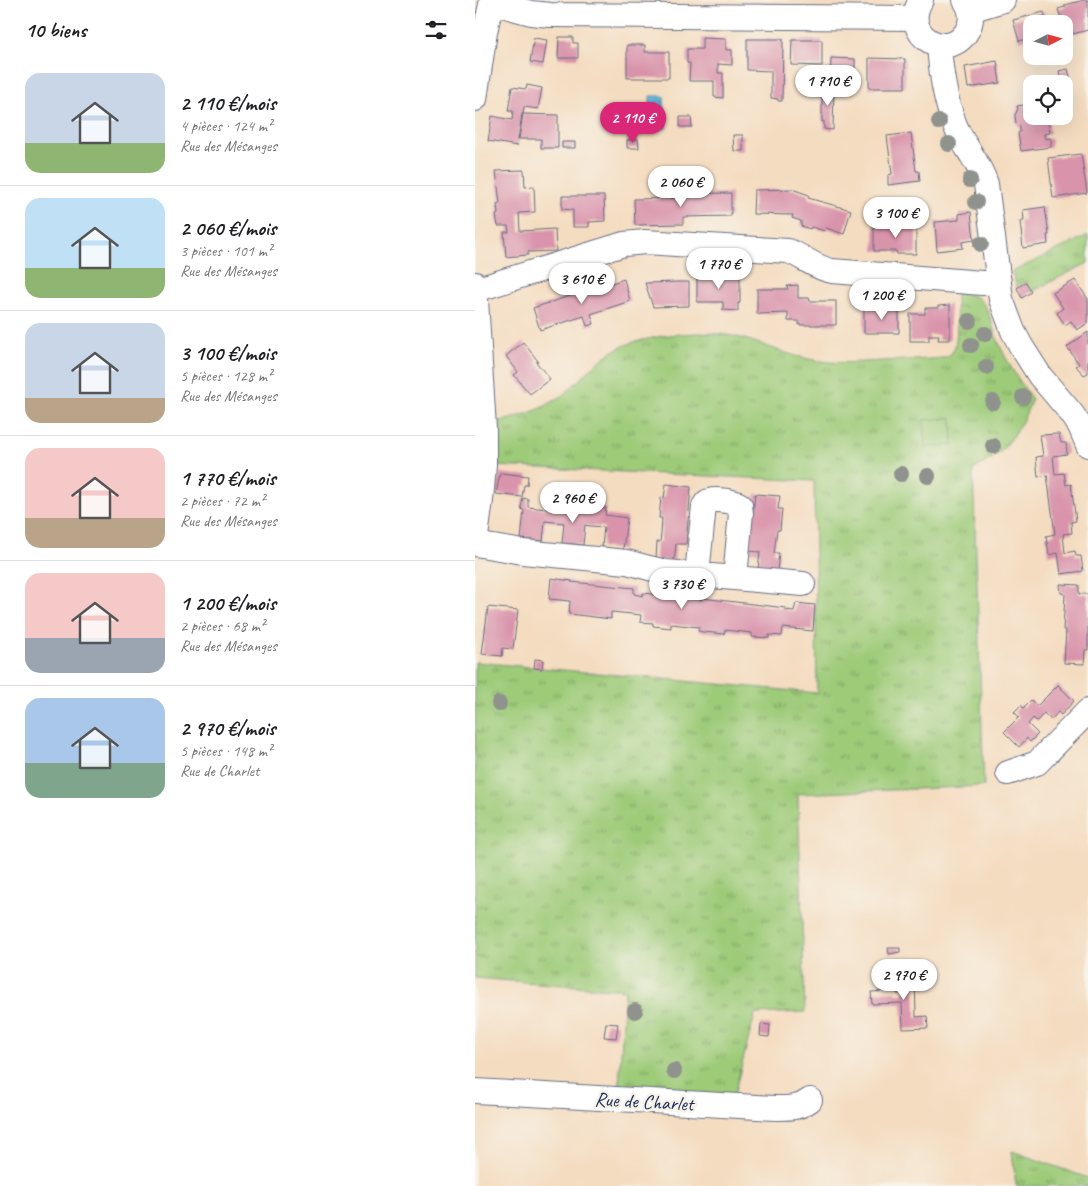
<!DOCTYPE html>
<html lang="fr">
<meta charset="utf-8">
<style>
:root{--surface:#fff;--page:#f2f2f2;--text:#202124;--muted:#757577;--line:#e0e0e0;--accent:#db2777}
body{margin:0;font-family:Caveat,sans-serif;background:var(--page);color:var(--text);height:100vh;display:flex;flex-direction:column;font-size:19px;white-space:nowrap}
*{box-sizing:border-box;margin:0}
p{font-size:16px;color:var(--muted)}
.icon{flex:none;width:28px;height:28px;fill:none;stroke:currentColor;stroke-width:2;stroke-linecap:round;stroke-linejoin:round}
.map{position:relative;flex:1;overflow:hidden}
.drawer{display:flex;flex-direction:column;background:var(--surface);width:475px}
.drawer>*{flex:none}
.needle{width:32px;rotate:84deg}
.tools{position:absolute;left:548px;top:15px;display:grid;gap:10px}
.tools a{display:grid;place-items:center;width:50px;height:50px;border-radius:10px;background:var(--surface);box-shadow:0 5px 20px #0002;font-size:25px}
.price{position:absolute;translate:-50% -42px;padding:0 11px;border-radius:18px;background:#fff;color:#222;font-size:16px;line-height:32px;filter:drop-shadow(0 1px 2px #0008)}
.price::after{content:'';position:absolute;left:50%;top:30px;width:15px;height:11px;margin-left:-8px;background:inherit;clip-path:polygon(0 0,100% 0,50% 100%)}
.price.current{background:var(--accent);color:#fff}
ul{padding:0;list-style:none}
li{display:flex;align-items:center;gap:15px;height:125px;padding:0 25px}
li+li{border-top:1px solid var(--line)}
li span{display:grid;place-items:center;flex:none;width:140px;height:100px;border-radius:15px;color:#555}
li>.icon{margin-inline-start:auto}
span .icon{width:60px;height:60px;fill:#fffc;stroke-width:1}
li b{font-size:21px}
h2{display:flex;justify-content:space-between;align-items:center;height:60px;padding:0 25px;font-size:21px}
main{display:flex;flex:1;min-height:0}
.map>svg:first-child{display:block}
.grass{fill:url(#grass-tufts);stroke:#5c7d6b}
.park{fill:#9dcb78;stroke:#5c7d6b}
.water{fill:url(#water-ripples);stroke:#3a709a}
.building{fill:#d994ac}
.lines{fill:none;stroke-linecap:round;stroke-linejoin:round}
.street-casing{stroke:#676c80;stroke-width:26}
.street{stroke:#fff;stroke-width:24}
.tree{fill:#8f928d}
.labels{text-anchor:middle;stroke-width:5;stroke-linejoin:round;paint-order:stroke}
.street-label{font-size:20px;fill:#1b2f5e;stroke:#f7f3e8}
</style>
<main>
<section class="drawer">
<h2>10 biens<svg class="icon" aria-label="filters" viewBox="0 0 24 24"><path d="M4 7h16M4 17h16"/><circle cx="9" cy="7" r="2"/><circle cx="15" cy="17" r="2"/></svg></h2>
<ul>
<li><span style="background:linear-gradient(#c9d6e8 70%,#8fb573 0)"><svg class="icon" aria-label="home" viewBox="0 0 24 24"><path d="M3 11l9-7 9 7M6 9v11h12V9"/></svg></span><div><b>2 110 €/mois</b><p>4 pièces · 124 m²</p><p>Rue des Mésanges</p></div></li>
<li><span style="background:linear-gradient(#bfe0f5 70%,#8fb573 0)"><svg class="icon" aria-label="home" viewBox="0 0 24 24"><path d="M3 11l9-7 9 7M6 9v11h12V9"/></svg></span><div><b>2 060 €/mois</b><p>3 pièces · 101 m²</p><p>Rue des Mésanges</p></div></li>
<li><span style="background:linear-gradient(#c9d6e8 75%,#b9a48a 0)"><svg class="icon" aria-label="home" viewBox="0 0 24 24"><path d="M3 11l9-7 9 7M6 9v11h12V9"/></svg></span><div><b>3 100 €/mois</b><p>5 pièces · 128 m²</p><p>Rue des Mésanges</p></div></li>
<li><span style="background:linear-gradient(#f6c9c9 70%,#b9a48a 0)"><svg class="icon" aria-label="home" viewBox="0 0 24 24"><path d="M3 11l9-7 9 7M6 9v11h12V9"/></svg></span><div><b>1 770 €/mois</b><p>2 pièces · 72 m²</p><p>Rue des Mésanges</p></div></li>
<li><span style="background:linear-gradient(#f6c9c9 65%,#9aa5b1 0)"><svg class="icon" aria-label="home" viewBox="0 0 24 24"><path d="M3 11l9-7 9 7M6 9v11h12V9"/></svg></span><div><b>1 200 €/mois</b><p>2 pièces · 68 m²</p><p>Rue des Mésanges</p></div></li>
<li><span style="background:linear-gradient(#a9c7e8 65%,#7fa58c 0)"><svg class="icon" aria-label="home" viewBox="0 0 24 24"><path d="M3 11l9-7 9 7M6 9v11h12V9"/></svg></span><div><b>2 970 €/mois</b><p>5 pièces · 148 m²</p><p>Rue de Charlet</p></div></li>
</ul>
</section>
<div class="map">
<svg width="613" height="1186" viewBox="0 0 613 1186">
<defs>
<pattern id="grass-tufts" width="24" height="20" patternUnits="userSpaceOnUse" patternTransform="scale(1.25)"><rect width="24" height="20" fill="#9dcb78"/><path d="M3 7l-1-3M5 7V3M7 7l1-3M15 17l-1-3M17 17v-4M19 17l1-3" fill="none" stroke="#7fa566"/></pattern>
<pattern id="water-ripples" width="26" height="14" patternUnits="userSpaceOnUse" patternTransform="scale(1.25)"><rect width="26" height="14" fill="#58b0d5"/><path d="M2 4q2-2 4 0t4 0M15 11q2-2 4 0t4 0" fill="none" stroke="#4890b0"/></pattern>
</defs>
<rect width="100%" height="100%" fill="#f7f3e8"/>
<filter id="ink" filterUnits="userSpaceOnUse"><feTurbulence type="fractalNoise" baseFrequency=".02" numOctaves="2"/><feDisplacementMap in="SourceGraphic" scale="10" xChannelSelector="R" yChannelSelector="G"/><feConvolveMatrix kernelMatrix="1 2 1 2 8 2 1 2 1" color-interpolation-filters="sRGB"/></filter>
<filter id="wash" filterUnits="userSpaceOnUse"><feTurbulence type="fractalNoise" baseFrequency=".0096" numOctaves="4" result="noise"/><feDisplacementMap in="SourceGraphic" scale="20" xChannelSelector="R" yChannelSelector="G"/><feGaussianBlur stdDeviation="1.12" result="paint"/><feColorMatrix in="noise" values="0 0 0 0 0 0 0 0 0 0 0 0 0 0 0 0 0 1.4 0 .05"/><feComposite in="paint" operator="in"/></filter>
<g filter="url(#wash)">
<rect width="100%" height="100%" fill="#f4dcc0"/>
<path class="grass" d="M613,235V263L556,292L551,282L542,288L537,272Z
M481,293C489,294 498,294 504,299C512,305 515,318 518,327C526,354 541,376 557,399C550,418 539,439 524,453C517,459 507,464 498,470L509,786L323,794L330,1012L280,1014L256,1106L143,1100L150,990L0,978V662L342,693L339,481L21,466L18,423C41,418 65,411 85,397C106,381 122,358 146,347C159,341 173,339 187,336C216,332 245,331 273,340C299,348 320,358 346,361C367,364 387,362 407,361C427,360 448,360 468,358C472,356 476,355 478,351C484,342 481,305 481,293Z
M537,1151L613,1178V1186H541Z"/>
<path class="park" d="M477,418L478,445L450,447L448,420Z"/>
<path class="water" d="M175,96H189L191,128H175Z"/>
<g id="blocks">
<path class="building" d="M609,0H613V30L598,34L594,20L587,21L583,9L590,7V5Z
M569,12L572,24H556V38L544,41L538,20Z
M84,37H98V43H103V58H83Z
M59,38L72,40L68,64L55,62Z
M227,38L251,39V50H257V65L243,64V73H248V98L239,97V81H214L215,63H212V49H227Z
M272,39H308L307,101H303V99L296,98V71L272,70Z
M317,40H347V66L316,65Z
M152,45H170V52H194V78H152Z
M356,58L380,59V85L355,84Z
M394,58L430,59V88H394Z
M522,61L525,83L493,88L490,67Z
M593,69L597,84L589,86L584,71Z
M52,85L67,88L63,109L49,107L48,114H47L42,146L13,141L17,116L37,120L38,111H33L37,87L51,89Z
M347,86H359L358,130L349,129V121L347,122Z
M556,104V116H566V118L573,117L575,133L569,134L570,139L576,138V147L546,151L543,133L545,132V127L541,123L540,115L543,109L542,106Z
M48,114L83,115V148H66V139H44Z
M205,117H216L217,127H205Z
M436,133L441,171H444L445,181L413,185V175L417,174L412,136Z
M258,135H268V151H259Z
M163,139L164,148H152V140Z
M87,142H100V148H87Z
M606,154L612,193L578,198L573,158Z
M49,170L50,187L59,186L60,212L44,213L45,231L80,229L81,251L53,252V255L31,257L29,232H34L33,226H23L21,215L23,214L22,204L25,203L21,171Z
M317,189L334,195L333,198L376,210L369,234L351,228L350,231L336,227L335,229L326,226V221L317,218L318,215L278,214L279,190Z
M256,193V216L208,217V224L160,225L159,199L208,198V194Z
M87,196H129L130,221L114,222V227H98V210L87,209Z
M570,207L574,235H572L573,244L548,248L545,221H549L548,210Z
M496,212L499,240L487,242L488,248L462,251L460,222L484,220V214Z
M399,225H441V254H422L421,251H399Z
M235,273V276H247V279H249V276H265V303H263V311L248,310V302H222V274Z
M149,279L155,301L116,314L119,324L112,326L109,316L65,330L58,308L98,295V292L108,289L109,292Z
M600,280L613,299V323L602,330L596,321L590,325L582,313L588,308L578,293Z
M204,282H214V306L178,307L170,283Z
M551,282L556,292L547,298L542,288Z
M323,285V298H334L335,301H361V325H324V321H313V313L282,314V289H313L312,286Z
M475,305V340H463L464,335H454V341H435V314H450V308H463V306Z
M415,306H424V333H389V309H415Z
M613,332V373L609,375L601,366L604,364L592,347Z
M48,342L63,361L61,362L75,379L55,394L39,375L43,372L31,356Z
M584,434L586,443H591L592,454L578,456L580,474L589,473L591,485L596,484L601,521L596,522L597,533L588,534L590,553L600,551L601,556H606L608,571L586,574L583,553L574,555L571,536L580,534L576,505L572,475L563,477L561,457L568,456L565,435Z
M25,473L53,476L52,485H49L47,497L21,494Z
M191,484L216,487L211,544H201L199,561L181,559L182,542H185L186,534L187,518H184L186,497L189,498Z
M280,494L305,496L303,509H307L305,530H302L299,553H304L302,571L283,569L285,552L274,551Z
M48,498L53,499V507L72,509L73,501L91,504V511L112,513V506L131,508L130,515L152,518L148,550L127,547L129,527L115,526L110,525L108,545L87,543L89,523L70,521L68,541L46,539L49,511L46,508Z
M76,578L97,581L96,582L159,588V594L168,596V593L227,600V598L311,608V610L319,611L321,603L340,605L338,631L308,628L307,636L294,635V638L277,637V633L250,630L249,634L228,632L223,631L224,627L196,624V628L178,626V623L165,622L166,615L157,614L136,612V619L94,614L95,601L74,599Z
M585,584L604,585V594H613V650H610L609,664L589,663L591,630H588L590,594L586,593Z
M13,607L43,610L38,649L28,648L27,656L7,654Z
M60,659L68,660L67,669L59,668Z
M583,685L599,701L586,715L583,712L576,720L569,713L562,721L558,718L553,724L563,734L555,742L552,738L544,747L529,732L544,717L539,712L546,705L548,708L556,700L562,706Z
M413,948H425V952L414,954Z
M428,969H440L441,1017L452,1016L453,1028L428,1029L427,1003L397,1004L396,992L421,991L422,994H428Z
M131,1023L143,1024L141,1038L129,1037Z
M286,1024L295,1025L294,1037L285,1036Z"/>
</g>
</g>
<g filter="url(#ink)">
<use href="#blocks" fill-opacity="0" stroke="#676c80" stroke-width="1"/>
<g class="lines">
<defs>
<path id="street" d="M446,0C424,36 476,64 493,29C498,19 496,9 490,0
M16,2L56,13L75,15L440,18
M495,10L528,0
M464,45C466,76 471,109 485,136C494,152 506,167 511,184L526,299L538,331L546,346L565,376L597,414L605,426L613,445
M0,99L10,32L17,0
M0,284L9,428V465L6,500L0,544L48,552L152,562L174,568L191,572L328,584
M0,290L149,244L170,242L313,251C328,256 340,268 357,271L507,283L524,282
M222,574L229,506C230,505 231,503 232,502C237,498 259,501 265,505L266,513L260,578
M533,773L562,763L613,711
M0,1091L300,1108C314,1108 323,1109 335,1100"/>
</defs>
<use href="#street" class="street-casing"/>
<use href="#street" class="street"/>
</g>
<g class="tree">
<circle cx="464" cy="122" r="8"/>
<circle cx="474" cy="144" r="8"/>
<circle cx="495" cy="180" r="8"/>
<circle cx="501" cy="202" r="8"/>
<circle cx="506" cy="244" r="8"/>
<circle cx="494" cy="321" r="8"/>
<circle cx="510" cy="334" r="8"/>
<circle cx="496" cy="345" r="8"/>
<circle cx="511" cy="367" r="8"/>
<circle cx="548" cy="397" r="8"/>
<circle cx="518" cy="402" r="8"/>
<circle cx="518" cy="446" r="8"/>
<circle cx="426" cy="474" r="8"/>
<circle cx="453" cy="476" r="8"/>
<circle cx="24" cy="704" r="8"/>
<circle cx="160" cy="1011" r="8"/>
<circle cx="199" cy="1071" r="8"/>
</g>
</g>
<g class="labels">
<g class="street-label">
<text transform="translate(169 1101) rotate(3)" y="7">Rue de Charlet</text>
</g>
</g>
</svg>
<div class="tools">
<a><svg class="needle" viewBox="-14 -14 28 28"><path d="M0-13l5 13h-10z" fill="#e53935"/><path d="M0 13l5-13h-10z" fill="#757577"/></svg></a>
<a><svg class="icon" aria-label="locate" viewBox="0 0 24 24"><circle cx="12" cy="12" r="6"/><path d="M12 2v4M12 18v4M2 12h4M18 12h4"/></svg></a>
</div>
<b class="price" style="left:353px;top:107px">1 710 €</b>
<b class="price current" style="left:158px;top:144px">2 110 €</b>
<b class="price" style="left:206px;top:208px">2 060 €</b>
<b class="price" style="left:421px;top:239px">3 100 €</b>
<b class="price" style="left:244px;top:290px">1 770 €</b>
<b class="price" style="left:107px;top:305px">3 610 €</b>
<b class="price" style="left:407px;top:321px">1 200 €</b>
<b class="price" style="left:98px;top:524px">2 960 €</b>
<b class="price" style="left:207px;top:610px">3 730 €</b>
<b class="price" style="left:429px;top:1001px">2 970 €</b>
</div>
</main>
